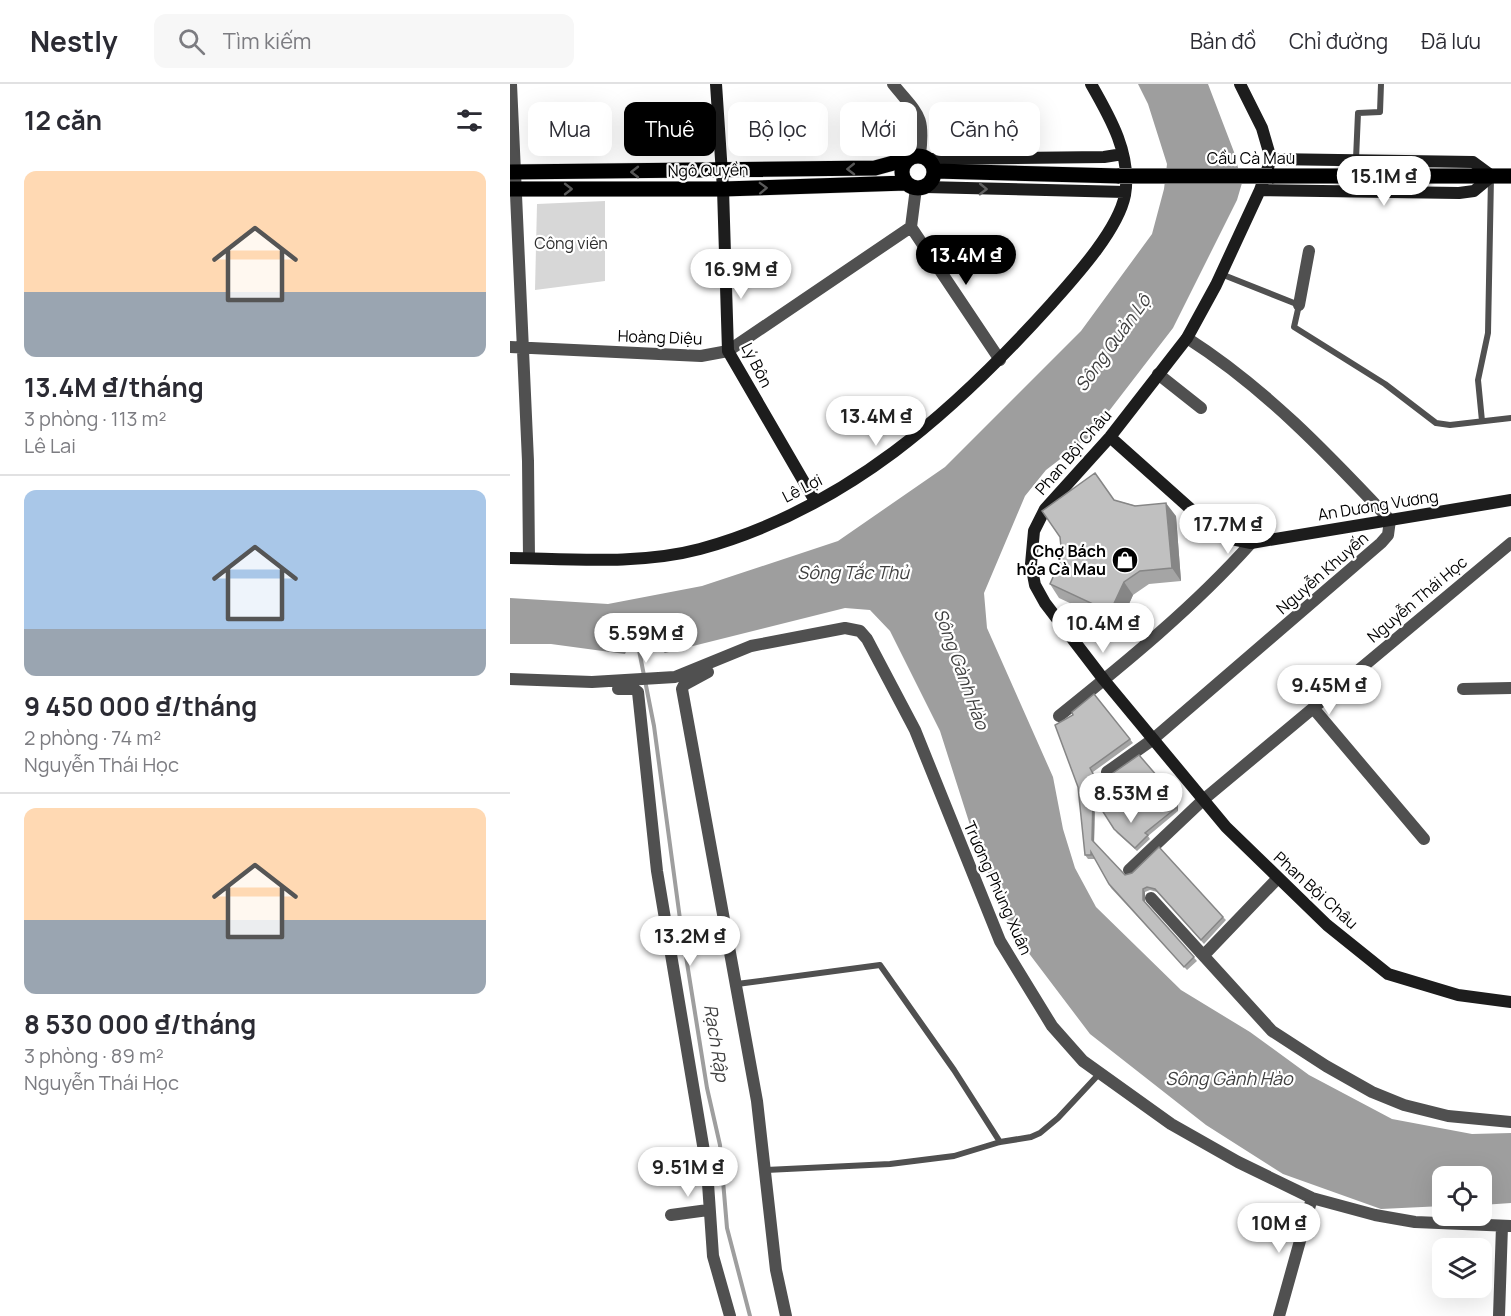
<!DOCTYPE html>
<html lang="vi">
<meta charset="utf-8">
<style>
:root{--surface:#fff;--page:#f7f7f7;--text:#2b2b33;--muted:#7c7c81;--line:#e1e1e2;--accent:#000}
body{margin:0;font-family:Manrope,sans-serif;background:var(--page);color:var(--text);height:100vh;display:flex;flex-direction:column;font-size:22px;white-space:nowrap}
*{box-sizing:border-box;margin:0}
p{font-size:20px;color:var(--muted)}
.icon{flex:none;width:33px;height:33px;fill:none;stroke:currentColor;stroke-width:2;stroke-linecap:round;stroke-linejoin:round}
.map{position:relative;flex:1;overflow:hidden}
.panel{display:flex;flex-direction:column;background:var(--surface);width:510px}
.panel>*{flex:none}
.hud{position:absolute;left:18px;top:18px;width:570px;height:54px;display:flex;gap:12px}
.fabs{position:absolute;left:922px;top:1082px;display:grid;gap:12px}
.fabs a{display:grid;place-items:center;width:60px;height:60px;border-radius:12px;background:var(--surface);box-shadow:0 6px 24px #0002;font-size:30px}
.price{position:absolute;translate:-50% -51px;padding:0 14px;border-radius:21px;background:#fff;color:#222;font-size:20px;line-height:39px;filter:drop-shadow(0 2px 3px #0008)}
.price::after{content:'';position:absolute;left:50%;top:36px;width:18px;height:14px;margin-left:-9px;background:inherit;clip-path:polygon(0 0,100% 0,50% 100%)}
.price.active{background:var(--accent);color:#fff}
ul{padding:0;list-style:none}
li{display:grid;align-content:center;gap:12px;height:318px;padding:0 24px}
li+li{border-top:2px solid var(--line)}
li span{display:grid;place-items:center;height:186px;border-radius:12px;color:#555}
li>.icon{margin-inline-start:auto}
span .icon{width:108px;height:108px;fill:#fffc;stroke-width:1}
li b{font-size:26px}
h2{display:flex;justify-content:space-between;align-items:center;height:72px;padding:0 24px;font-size:26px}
.tag{padding:0 21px;border-radius:12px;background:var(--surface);box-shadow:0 6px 24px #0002;font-size:21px;line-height:54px}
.tag.active{background:var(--accent);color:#fff}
header{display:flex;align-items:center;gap:36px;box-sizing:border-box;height:84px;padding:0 30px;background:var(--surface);border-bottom:2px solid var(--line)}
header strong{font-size:28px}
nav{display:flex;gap:33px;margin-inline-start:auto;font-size:21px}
.search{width:420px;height:54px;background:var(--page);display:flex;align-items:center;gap:15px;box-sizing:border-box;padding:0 21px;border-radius:12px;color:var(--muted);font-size:22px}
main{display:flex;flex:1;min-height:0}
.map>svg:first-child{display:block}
.green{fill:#d7d7d7}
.water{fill:#9e9e9e}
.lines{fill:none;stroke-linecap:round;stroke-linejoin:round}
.stream{stroke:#9e9e9e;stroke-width:4}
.primary-casing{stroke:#dbdbdb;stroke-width:16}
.lane{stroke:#505050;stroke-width:6}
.street{stroke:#505050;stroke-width:12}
.secondary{stroke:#1d1d1d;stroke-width:12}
.primary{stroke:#000;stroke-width:15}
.primary-bridge-casing{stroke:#dbdbdb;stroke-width:16;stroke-linecap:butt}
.primary-bridge{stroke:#000;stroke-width:15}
.wall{fill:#a5a5a5}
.shaded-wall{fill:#868686}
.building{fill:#c0c0c0;stroke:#868686;stroke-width:1.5}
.oneway{stroke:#595959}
.oneway2{stroke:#616161}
.labels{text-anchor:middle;stroke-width:4.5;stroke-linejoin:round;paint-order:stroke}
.street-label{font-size:16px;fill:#000;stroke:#fff}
.park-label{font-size:16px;fill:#2e2e2e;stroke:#fff}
.poi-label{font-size:16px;font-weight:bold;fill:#000;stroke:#fff;text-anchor:end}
.water-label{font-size:18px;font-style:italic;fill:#3f3f3f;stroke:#fff}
</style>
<header>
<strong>Nestly</strong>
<div class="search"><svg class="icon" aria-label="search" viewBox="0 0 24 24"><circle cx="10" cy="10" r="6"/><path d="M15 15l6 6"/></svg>Tìm kiếm</div>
<nav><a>Bản đồ</a><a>Chỉ đường</a><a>Đã lưu</a></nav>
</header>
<main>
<section class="panel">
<h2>12 căn<svg class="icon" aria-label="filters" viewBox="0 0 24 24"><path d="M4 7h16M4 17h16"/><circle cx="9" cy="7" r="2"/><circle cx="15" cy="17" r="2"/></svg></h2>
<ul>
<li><span style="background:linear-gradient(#ffd9b3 65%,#9aa5b1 0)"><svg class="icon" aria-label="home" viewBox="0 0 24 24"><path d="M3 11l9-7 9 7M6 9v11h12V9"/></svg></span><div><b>13.4M ₫/tháng</b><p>3 phòng · 113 m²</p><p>Lê Lai</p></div></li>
<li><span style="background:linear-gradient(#a9c7e8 75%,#9aa5b1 0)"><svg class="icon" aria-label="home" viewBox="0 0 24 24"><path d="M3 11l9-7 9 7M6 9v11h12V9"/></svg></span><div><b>9 450 000 ₫/tháng</b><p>2 phòng · 74 m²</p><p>Nguyễn Thái Học</p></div></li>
<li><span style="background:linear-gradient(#ffd9b3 60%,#9aa5b1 0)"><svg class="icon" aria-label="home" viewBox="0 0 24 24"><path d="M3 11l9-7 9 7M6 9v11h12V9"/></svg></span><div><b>8 530 000 ₫/tháng</b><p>3 phòng · 89 m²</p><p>Nguyễn Thái Học</p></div></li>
</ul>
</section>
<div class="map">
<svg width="1001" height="1232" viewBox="0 0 1001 1232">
<rect width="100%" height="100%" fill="#fff"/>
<path class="green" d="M95,117V197L25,206L27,120Z"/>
<path class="water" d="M628,0H698L724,68L732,99L727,116L663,244L579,353L536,386L515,412L474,509L477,544L543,693L553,745L565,784L586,823L671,906L740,948L799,991L882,1035L962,1050L1001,1049V1119L972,1121V1092H933V1122L871,1125L773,1090L696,1041L580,950L502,847L467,763L430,647L380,547L360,526L335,524L155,569L125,547L115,570L41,560H0V514L98,520L192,502L328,457L435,383L571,247L642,150L654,105L657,80L638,20Z"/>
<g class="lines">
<path class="stream" d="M125,546L144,642L170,835L197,1004L210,1061L217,1144L240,1232"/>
<defs>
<path id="primary" d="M392 88a16 16 0 1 1 32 0a16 16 0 1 1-32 0Z
M425,87L609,92
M0,88L365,84L398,75
M762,92H1001
M0,105H213L396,99"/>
</defs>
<use href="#primary" class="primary-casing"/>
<path class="lane" d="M846,75L848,29L870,28L871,0
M711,190L789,221L784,243L875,300L926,339L940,341L1001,334
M972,337L968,296L978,249L981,93
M227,900L370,881L444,986L490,1058
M256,1086L380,1080L444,1072L490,1058L521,1053L530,1049L548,1034L589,990"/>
<path class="street" d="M1,0L18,377L19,474
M383,0C408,31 415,30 410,71
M401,143L490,276
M789,221L799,167
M0,263L191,272L218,267L401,143L406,104
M648,290L691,324
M198,588L174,601L172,605L247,1017L266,1186L276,1232
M0,595L82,598L165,593L241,562L335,544L350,547L357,555L405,646L490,857L542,942L573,977L661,1040L728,1078L802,1114L865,1131L905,1138L1001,1142
M108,605H124L128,608L147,787L197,1085L203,1172L220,1232
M953,605L1001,604
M804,625L914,755
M549,632C614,580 685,522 741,459
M597,688L642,656L871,459L878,451L880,436C817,369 754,303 677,254
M619,786L693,716L1001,459
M641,814L762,947L816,982L862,1008L894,1021L938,1032L1001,1038
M694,871L767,795
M161,1131L198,1126
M769,1232L802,1114
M989,1232L992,1142"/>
<path class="secondary" d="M206,0L213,105L218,267L305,417
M730,0L752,44L761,75L750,106L706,201L677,254L600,353L535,425L524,447L521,480L525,501L535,519L594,596L716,743L817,841L878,890L948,911L1001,918
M419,75L594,73L613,70
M415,103L615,108
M750,106L949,109L964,107L982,92L963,78L761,75
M600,353L712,453L741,459L1001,416
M0,474C61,475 130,481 190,465C336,425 444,328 542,219C566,192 608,146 615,111C622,71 600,33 581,0"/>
<use href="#primary" class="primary"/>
<defs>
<path id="primary-bridge" d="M609,92H762"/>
</defs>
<use href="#primary-bridge" class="primary-bridge-casing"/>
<use href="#primary-bridge" class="primary-bridge"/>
</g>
<path class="wall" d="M604,416L666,432L671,497L639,500L623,511L609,542L549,514L540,500Z
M584,610L623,659L583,688L590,703L668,717V727L638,752L640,755L627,767L607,749L585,716L584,759L615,791L713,833L716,836L694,860L647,808L640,806L635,808V819L687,877L677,886L601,804L584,772V775H578L575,771L563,631Z"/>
<path class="shaded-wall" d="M656,419L666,432L671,497L662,484Z
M614,498L623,511L609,542L600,528Z
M583,712L585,716L584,760L582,756Z
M666,714L668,717V727L666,724Z
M633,805L635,808V820L633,816Z"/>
<path class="building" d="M585,389L604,416L625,422L656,419L662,484L630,487L614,498L600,528L540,500L552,473L550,453L532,427Z
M584,610L620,655L580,684L590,703L603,689L629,671L666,714V724L635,749L638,751L625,764L604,745L583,712L582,756L615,791L622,789L649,763L713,833L691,856L645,805L637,803L633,805V816L684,873L674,883L599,800L581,768V771H575L568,703L545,641L563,631L562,628Z"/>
<defs><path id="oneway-chevron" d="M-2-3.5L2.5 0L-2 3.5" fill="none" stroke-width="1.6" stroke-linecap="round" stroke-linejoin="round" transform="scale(1.5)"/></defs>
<g class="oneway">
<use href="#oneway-chevron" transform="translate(341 85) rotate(179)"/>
<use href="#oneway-chevron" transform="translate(125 88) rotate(180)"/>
<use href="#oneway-chevron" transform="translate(253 104) rotate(-2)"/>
<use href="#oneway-chevron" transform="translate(58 105)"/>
</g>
<use class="oneway2" href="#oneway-chevron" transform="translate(473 105) rotate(1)"/>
<defs>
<symbol id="shop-disc" viewBox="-11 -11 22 22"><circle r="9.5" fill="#000" stroke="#fff"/><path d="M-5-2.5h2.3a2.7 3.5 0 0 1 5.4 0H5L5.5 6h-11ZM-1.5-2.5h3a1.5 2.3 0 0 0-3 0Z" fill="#fff"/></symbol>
</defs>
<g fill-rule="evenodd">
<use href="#shop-disc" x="600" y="461" width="30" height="30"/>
</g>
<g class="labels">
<g class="street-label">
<text x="741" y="80">Cầu Cà Mau</text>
<text transform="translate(198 86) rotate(-1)" y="6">Ngô Quyền</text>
<text transform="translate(150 253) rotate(2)" y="6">Hoàng Diệu</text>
<text transform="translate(247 281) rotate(63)" y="6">Lý Bôn</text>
<text transform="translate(563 368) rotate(-49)" y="6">Phan Bội Châu</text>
<text transform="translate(292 404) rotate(-27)" y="6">Lê Lợi</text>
<text transform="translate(868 421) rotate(-9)" y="6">An Dương Vương</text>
<text transform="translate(812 489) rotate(-41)" y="6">Nguyễn Khuyến</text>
<text transform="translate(907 515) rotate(-40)" y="6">Nguyễn Thái Học</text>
<text transform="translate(488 804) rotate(66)" y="6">Trương Phùng Xuân</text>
<text transform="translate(806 806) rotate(42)" y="6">Phan Bội Châu</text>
</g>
<g class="park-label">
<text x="61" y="165">Công viên</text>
</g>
<g class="poi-label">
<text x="596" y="473">Chợ Bách<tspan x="596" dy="18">hóa Cà Mau</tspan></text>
</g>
<g class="water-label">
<text transform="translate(603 259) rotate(-54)" y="6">Sông Quản Lộ</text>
<text x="343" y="495">Sông Tắc Thủ</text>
<text transform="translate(451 585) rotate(70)" y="6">Sông Gành Hào</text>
<text transform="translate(206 959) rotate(81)" y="6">Rạch Rập</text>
<text x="719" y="1001">Sông Gành Hào</text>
</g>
</g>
</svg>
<div class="fabs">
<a><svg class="icon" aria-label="locate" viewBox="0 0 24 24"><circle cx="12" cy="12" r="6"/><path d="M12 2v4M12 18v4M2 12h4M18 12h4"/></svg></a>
<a><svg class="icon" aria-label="layers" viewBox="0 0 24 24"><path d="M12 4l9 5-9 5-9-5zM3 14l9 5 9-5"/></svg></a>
</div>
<b class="price" style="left:874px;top:123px">15.1M ₫</b>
<b class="price active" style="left:456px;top:202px">13.4M ₫</b>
<b class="price" style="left:231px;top:216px">16.9M ₫</b>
<b class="price" style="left:366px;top:363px">13.4M ₫</b>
<b class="price" style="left:718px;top:471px">17.7M ₫</b>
<b class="price" style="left:593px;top:570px">10.4M ₫</b>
<b class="price" style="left:136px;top:580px">5.59M ₫</b>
<b class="price" style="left:819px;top:632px">9.45M ₫</b>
<b class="price" style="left:621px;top:740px">8.53M ₫</b>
<b class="price" style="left:180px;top:883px">13.2M ₫</b>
<b class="price" style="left:178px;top:1114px">9.51M ₫</b>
<b class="price" style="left:769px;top:1170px">10M ₫</b>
<div class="hud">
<a class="tag">Mua</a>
<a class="tag active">Thuê</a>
<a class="tag">Bộ lọc</a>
<a class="tag">Mới</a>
<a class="tag">Căn hộ</a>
</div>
</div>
</main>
